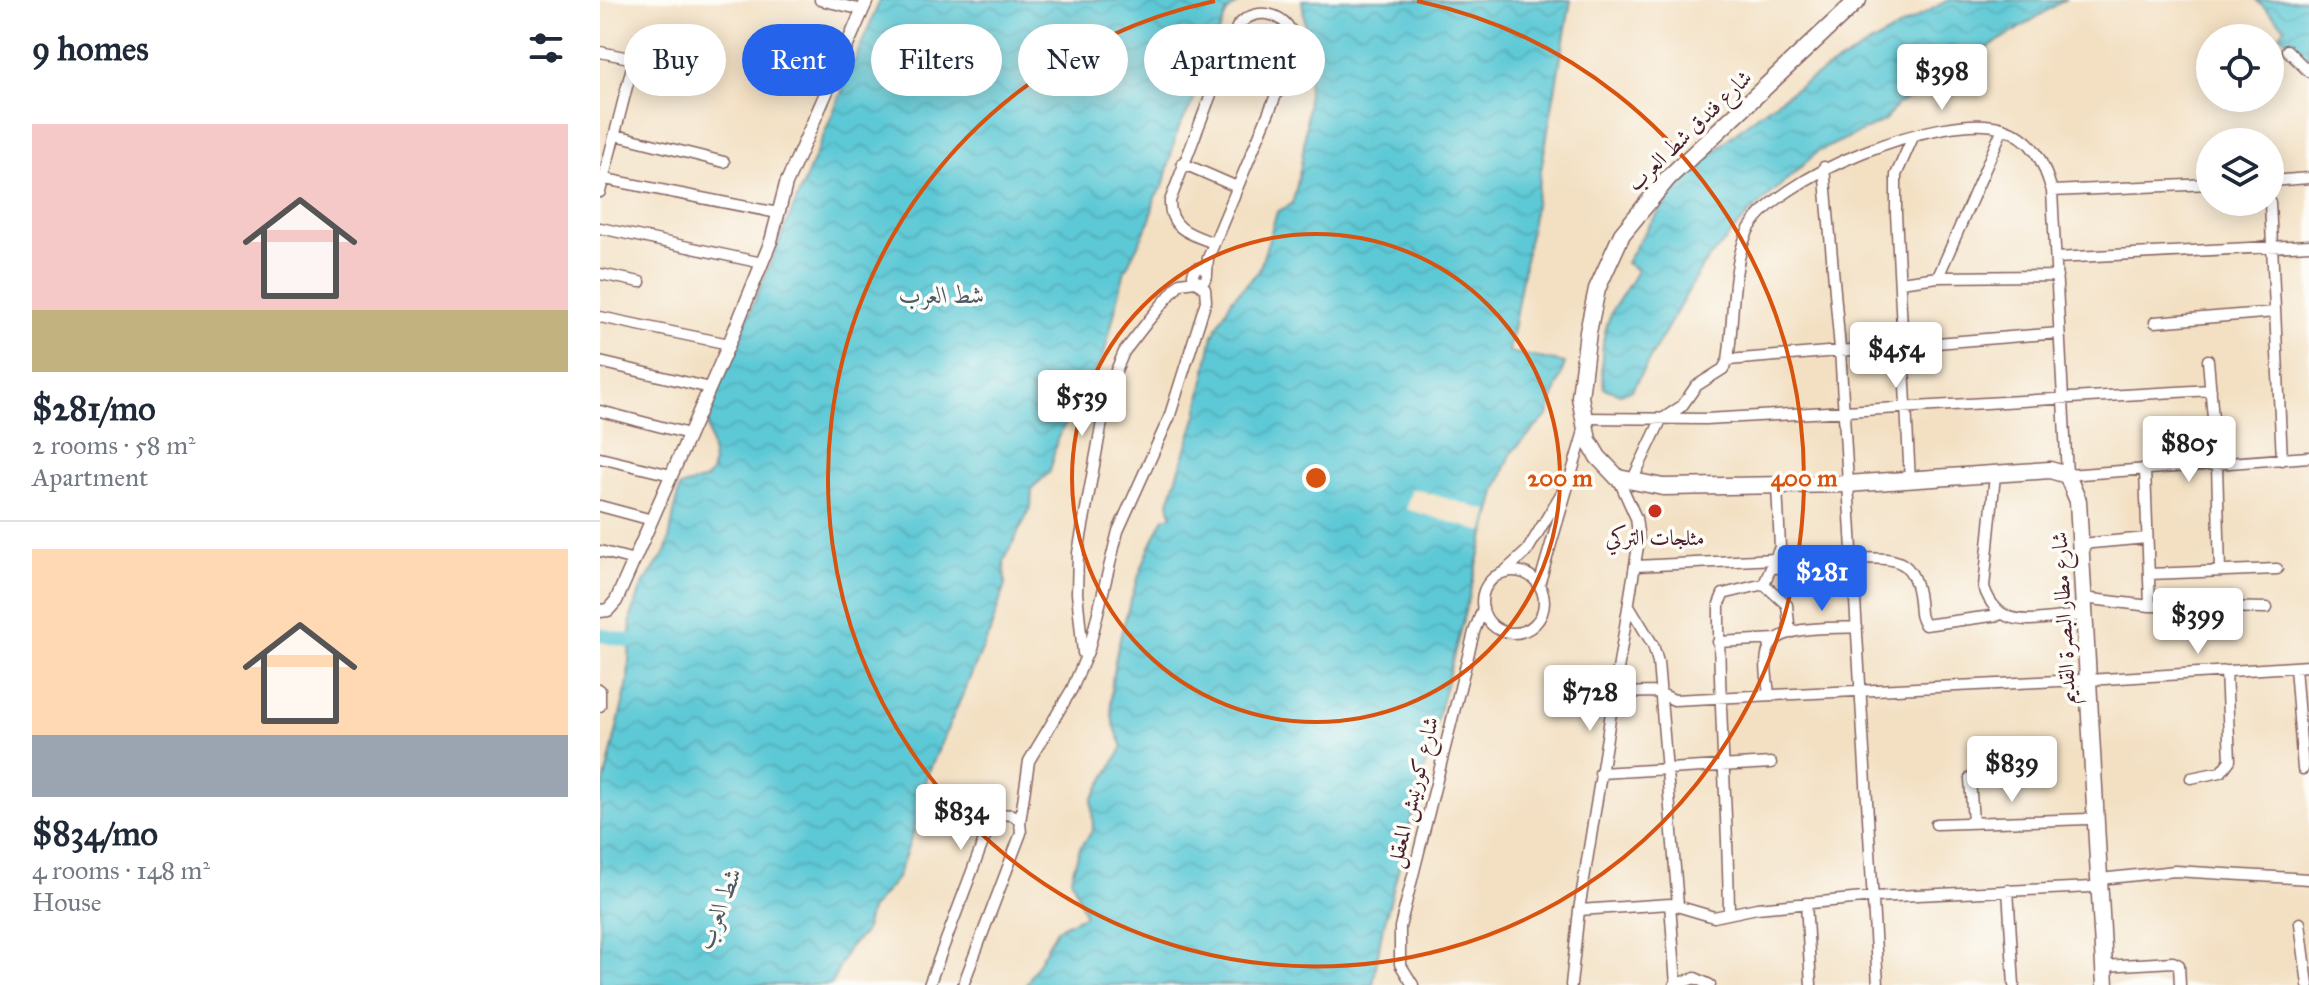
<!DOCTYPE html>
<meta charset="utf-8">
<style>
:root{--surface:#fff;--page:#f6f6f7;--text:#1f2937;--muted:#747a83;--line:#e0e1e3;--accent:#2563eb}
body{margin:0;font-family:"IM FELL Great Primer",Amiri,serif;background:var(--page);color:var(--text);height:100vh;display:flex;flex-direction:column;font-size:30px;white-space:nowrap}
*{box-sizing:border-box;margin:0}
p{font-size:26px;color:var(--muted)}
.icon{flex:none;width:44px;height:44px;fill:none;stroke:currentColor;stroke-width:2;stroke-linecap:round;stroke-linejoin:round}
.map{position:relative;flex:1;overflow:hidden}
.panel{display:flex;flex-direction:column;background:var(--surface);width:600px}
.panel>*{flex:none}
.hud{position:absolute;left:24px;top:24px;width:760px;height:72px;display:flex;gap:16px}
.tools{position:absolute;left:1596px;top:24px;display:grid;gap:16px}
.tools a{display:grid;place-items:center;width:88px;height:88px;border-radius:50%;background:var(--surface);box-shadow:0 4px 20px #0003;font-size:40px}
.price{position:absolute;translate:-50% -68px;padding:0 18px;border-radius:8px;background:#fff;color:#222;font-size:26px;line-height:52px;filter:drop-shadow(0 2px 4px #0008)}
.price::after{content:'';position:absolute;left:50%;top:48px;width:24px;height:18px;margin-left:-12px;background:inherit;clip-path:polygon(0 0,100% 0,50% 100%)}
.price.current{background:var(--accent);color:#fff}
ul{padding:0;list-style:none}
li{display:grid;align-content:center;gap:16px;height:424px;padding:0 32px}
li+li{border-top:2px solid var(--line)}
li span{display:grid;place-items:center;height:248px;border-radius:0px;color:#555}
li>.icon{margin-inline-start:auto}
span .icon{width:144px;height:144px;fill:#fffc;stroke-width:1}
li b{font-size:34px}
h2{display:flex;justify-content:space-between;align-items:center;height:96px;padding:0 32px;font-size:34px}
.tag{padding:0 28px;border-radius:36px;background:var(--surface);box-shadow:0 4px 20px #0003;font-size:28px;line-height:72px}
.tag.current{background:var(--accent);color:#fff}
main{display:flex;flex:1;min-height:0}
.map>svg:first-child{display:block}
.water{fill:url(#water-waves);stroke:#547480;stroke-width:2}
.pier{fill:#f3e0c3}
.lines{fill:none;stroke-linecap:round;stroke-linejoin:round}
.river{stroke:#5dc9d6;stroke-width:14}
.minor-casing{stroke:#856360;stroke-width:13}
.tertiary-casing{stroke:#856360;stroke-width:15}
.primary-casing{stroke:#856360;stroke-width:19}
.minor{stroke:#fff;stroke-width:10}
.tertiary{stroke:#fff;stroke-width:12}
.primary{stroke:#fff;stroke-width:16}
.ring{fill:none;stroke:#d8530f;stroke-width:4}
.poi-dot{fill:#c8321e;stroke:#fdfcf7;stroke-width:3}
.labels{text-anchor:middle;stroke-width:7;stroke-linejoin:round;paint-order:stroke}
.street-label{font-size:22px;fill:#4a1f2b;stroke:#fdfcf7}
.poi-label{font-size:22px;fill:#4a1f2b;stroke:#fdfcf7}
.water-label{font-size:24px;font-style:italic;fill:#515a67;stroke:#fdfcf7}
.centre{fill:#d8530f;stroke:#fdfcf7;stroke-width:4}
.ring-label{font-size:24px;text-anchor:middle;font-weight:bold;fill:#d8530f;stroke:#fdfcf7;stroke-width:7;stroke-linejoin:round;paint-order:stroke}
</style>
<main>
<section class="panel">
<h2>9 homes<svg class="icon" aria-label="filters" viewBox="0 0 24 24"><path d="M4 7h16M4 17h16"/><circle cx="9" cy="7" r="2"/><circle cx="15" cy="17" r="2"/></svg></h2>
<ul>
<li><span style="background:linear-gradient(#f6c9c9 75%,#c2b280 0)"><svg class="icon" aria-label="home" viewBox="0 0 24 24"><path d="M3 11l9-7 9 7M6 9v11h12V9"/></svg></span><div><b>$281/mo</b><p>2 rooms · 58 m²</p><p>Apartment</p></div></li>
<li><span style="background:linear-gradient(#ffd9b3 75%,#9aa5b1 0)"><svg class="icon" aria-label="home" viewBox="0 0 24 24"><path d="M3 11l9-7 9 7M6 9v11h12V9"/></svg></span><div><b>$834/mo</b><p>4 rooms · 148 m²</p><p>House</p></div></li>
</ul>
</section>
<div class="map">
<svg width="1709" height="985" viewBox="0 0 1709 985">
<defs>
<pattern id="water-waves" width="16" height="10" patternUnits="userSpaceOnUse" patternTransform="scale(2)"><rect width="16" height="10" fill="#5dc9d6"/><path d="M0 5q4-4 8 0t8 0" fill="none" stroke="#52acb8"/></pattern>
</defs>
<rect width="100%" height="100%" fill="#fdfcf7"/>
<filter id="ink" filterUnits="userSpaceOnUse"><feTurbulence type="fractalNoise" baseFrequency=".0125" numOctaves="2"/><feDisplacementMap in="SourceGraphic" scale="16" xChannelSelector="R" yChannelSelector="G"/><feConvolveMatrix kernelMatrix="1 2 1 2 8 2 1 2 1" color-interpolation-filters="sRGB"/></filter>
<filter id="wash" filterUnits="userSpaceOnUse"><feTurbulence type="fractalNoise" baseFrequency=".006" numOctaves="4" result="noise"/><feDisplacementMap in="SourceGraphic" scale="32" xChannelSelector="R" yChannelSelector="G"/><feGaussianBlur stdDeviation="1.8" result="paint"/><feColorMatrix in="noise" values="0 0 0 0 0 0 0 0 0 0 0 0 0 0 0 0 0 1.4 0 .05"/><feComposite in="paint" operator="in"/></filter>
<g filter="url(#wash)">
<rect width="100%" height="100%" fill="#f3e0c3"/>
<path class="water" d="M280,0H643L627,12L619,32L611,41L609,59L599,74L593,102L577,131L563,187L555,197L550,221L525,270L504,355L457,439L450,472L432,488L431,507L404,561L405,585L390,632L326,778L323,805L297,878L270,910L264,933L248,948L231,985H0V800L28,682L31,617L42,586L67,550L79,488C88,482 101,484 108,477C121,465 103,429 109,410Z
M702,0H971L909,352L965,363L948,415L912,452L897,488L781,936L773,985H426L457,929L485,915L471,877L480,848L493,830L492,800L523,747C517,733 511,720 511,705C509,656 541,560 564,518L572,516L569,502L597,415L613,335L632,299L659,271L677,212L692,204C710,142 712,64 702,0Z
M1348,0H1464L1297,105L1284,121L1217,152L1148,215L1103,265L1032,390L1020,394L1004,388C1000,365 1001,336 1011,314C1018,298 1030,286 1037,270L1026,263C1098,130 1222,72 1348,0Z
M1656,0H1709V63L1680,34L1685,27Z"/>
<path class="pier" d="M812,488L889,511L883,532L806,509Z"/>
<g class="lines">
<path class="river" d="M0,635L29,641"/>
</g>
</g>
<g filter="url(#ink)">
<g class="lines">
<defs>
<path id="minor" d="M220,0L263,10
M1687,50L1709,72
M0,52L34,59L0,192
M16,135L124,162
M582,163L637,187
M1224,167L1240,349L1278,985
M0,178L178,213
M1670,181L1709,178
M1452,191L1610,184
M1670,202L1682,460
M0,228L162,263
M1456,258L1709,245
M593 275a7 7 0 1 1 14 0a7 7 0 1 1-14 0Z
M607,273L608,258L694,52C699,17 658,0 637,27L570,201C569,229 592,235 614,243
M0,274L40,282
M1338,277L1403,128
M1300,282L1338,277L1457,276
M0,317L129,344
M1555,322L1675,312
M1128,360L1459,333
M1608,360L1617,465L1620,571
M0,362L110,388
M0,411L89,434
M982,418L1106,419L1611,390
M0,458L71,475
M1545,470L1550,606
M1395,475L1384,587C1399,633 1435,618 1475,616
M1310,481L1296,213V175L1313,137
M1031,483L1061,420L1082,406L1096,386L1123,369L1128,360C1134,320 1131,270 1147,233C1172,177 1346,109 1402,128C1434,138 1443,161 1452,191L1467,475L1709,457
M0,506L52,520
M1481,544L1547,538
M0,551L34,560
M1251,558C1291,559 1314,553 1319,601C1320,611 1319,618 1325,625L1399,615
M1036,566L1175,559
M1172,568L1252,566
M882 602a31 31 0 1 1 62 0a31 31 0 1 1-62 0Z
M904,572L927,551L964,489
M1549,574L1677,569
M1164,584L1187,605L1190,633
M939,585L984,431
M1483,598L1550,606L1667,608
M1030,607L1053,645L1058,662L1078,905
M1118,642L1177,639
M483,653L477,593L478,553L508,389L524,352L548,321L580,283L595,281
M1695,667L1703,769
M1488,680L1709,666
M0,690V706
M1014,693L1057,692L1074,700L1479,680
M1169,695C1168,681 1162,657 1171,645C1185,624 1234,629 1257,627
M1000,773L1171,763
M1370,778L1373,823
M1591,778L1621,772L1630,760L1626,671
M420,822L429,761L472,689L489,649L518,531L569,418L606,301L605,289L597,282
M1336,824L1488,819
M1500,879L1575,871L1709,879
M1408,890L1414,985
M1206,903L1211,985
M1070,904L1076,985
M979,910L1070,904L1114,917L1157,908L1274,897L1492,887
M1129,913C1128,810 1118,707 1119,604L1123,594L1164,584L1180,547L1177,486
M1700,923L1708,985
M1504,966L1573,962L1579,965L1580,985
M329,985L391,821L398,814L413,815L420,822L421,833L363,985
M813,985L800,964V927L874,632L883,608
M971,985L979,910L1039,540L1036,518L1018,478
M1074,985L1095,978L1110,985"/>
<path id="tertiary" d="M0,611L8,610L16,601L129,344L171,241L186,184L267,0"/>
<path id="primary" d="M1258,0L1068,178L1022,234L997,289L988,332L980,397L988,440L998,457L1018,478L1063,487L1247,484L1450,470L1467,475L1478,501L1505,985"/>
</defs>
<use href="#minor" class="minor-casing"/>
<use href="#tertiary" class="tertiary-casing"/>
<use href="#primary" class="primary-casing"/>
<use href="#minor" class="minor"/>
<use href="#tertiary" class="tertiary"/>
<use href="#primary" class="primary"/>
</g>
</g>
<g class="ring">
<circle cx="716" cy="478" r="244"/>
<path d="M817 1A488 488 0 1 1 615 1"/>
</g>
<circle class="poi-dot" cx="1055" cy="511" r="8"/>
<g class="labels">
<g class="street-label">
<text transform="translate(1089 130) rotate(-44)" y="8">شارع فندق شط العرب</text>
<text transform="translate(1463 618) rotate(-93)" y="8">شارع مطار البصرة القديم</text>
<text transform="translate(812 792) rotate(-76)" y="8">شارع كورنيش المعقل</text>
</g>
<g class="poi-label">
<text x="1055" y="545">مثلجات التركي</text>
</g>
<g class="water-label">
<text x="342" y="303">شط العرب</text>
<text transform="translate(119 908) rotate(-69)" y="8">شط العرب</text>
</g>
</g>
<circle cx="716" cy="478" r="12" class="centre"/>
<g class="ring-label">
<text x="960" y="486">200 m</text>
<text x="1204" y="486">400 m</text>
</g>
</svg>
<div class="tools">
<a><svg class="icon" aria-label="locate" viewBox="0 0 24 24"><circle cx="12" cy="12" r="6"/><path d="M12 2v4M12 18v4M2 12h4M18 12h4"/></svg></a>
<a><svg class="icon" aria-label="layers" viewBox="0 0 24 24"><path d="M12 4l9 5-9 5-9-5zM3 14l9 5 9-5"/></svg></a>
</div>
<b class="price" style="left:1342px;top:112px">$398</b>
<b class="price" style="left:1296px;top:390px">$454</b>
<b class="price" style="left:482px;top:438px">$539</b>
<b class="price" style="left:1589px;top:484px">$805</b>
<b class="price current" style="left:1222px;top:613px">$281</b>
<b class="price" style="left:1598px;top:656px">$399</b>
<b class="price" style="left:990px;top:733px">$728</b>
<b class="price" style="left:1412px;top:804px">$839</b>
<b class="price" style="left:361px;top:852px">$834</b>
<div class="hud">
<a class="tag">Buy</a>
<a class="tag current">Rent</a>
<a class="tag">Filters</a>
<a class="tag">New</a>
<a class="tag">Apartment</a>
</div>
</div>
</main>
